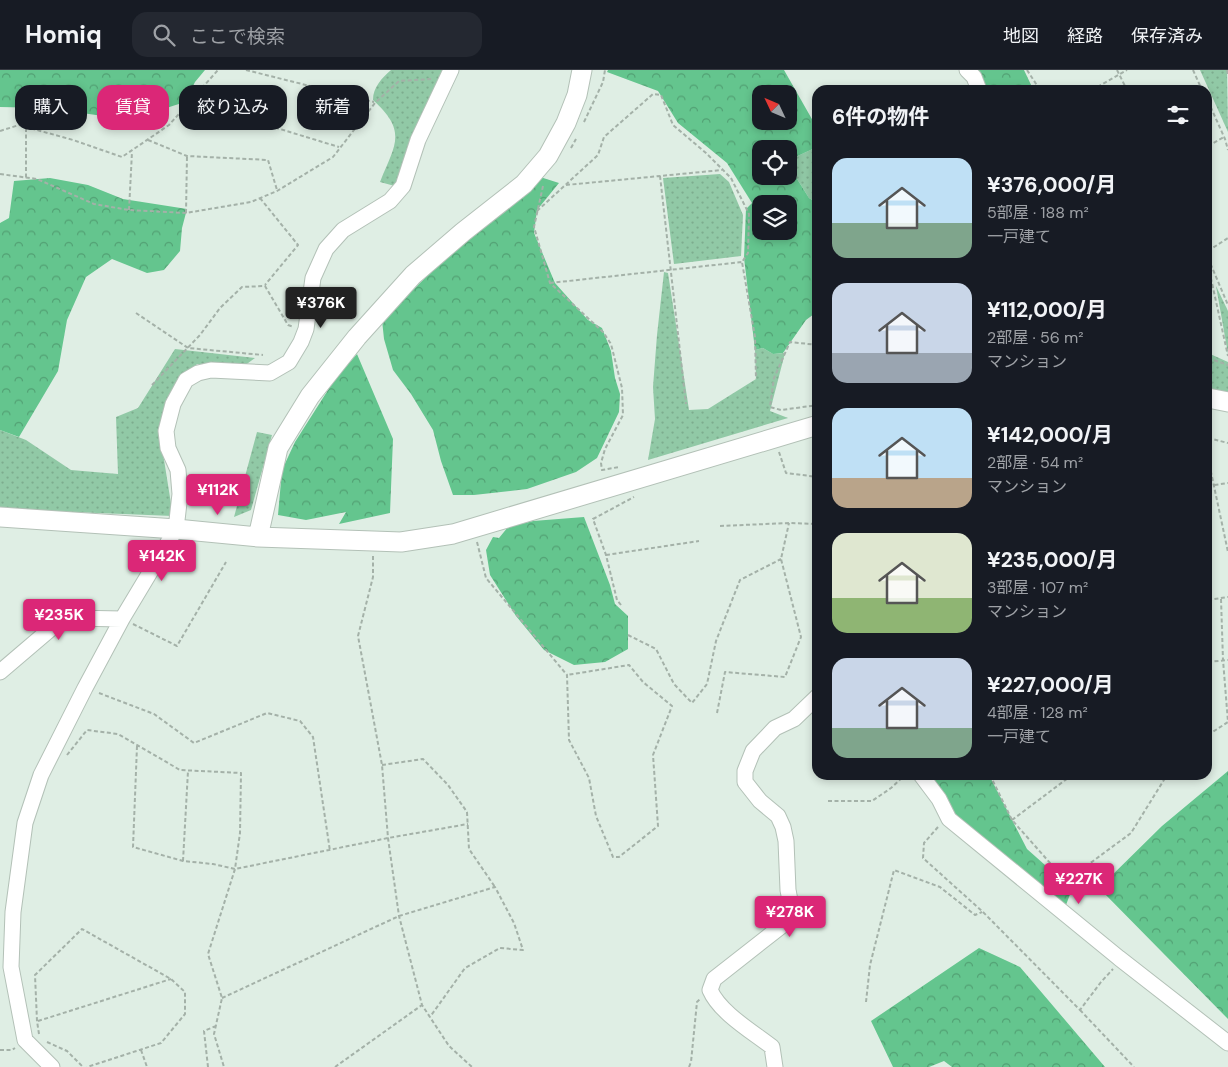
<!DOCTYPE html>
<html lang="ja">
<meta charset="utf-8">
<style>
:root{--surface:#171b24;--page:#242831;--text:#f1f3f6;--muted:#9ea1a6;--line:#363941;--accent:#db2777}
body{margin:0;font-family:"DM Sans","Noto Sans JP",sans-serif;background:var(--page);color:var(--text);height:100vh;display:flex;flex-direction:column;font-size:19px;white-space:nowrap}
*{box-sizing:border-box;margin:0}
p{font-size:16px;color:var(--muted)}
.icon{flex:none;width:28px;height:28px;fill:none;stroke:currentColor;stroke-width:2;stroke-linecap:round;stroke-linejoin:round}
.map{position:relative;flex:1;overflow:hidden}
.side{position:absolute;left:812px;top:15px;width:400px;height:695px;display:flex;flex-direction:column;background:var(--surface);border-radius:15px;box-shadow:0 2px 8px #0003}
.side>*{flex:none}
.guide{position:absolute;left:15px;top:15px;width:475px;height:45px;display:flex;gap:10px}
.needle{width:32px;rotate:314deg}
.controls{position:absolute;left:752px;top:15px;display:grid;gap:10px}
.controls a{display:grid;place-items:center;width:45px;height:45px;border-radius:10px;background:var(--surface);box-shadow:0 2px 8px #0003;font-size:25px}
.price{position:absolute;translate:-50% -42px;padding:0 11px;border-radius:5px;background:var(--accent);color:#fff;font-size:16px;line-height:32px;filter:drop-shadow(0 1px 2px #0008)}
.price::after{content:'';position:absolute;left:50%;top:30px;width:15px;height:11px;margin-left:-8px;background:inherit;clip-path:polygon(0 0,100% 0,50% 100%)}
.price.on{background:#222;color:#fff}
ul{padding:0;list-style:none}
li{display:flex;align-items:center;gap:15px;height:125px;padding:0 20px}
li span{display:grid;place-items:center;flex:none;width:140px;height:100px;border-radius:15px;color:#555}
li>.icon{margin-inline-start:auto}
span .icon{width:60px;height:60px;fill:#fffc;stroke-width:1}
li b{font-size:21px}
h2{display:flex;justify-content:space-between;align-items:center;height:60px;padding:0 20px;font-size:21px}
.pill{padding:0 18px;border-radius:15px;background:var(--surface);box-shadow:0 2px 8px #0003;font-size:18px;line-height:45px}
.pill.on{background:var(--accent);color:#fff}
header{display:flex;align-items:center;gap:30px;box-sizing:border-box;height:70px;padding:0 25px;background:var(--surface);border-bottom:1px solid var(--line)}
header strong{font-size:24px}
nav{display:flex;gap:28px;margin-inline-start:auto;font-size:18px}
.search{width:350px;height:45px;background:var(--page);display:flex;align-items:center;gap:12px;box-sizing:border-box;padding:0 18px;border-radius:15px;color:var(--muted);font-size:19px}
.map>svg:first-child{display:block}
.grass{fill:url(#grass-dots)}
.forest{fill:url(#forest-crowns);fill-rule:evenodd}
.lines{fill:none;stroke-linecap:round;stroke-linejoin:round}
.minor-casing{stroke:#b3c1b7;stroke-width:17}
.tertiary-casing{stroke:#b3c1b7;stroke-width:21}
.path{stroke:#a4b1a8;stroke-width:2;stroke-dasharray:4 2.5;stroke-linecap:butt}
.minor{stroke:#fff;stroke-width:15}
.tertiary{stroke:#fff;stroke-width:19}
</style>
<header>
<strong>Homiq</strong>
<div class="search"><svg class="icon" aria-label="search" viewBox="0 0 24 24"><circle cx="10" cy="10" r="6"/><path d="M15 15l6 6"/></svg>ここで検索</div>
<nav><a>地図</a><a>経路</a><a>保存済み</a></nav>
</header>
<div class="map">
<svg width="1228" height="997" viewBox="0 0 1228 997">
<defs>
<pattern id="grass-dots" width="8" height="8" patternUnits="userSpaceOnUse" patternTransform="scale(1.25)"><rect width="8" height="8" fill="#91c9a6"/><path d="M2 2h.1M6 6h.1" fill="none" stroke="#7dac8e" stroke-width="1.8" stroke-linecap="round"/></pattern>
<pattern id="forest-crowns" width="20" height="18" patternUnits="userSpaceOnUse" patternTransform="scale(1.25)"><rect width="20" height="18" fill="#64c58e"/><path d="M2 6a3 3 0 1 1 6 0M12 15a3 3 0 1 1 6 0" fill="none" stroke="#52a073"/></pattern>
</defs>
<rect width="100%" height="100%" fill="#dfeee4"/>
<path class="grass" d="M391,0H451L402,118L380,112C395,74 408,62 373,30C373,17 382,8 391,0Z
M1200,0H1227L1228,62Z
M817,77V133L809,128L789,96V90Z
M720,104L729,112L743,145L741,186L674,194L663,108Z
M664,202L668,203L689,340L708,339L756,309L755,280L763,278L773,284L785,283L770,341L788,348L648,390L655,349L653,317L657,265Z
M1216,216L1228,241V284Z
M175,279L255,288L244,296L197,294L170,325L161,371L173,446L22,440L0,437V360L26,370L71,400L118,404L116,347L138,338Z
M1208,283L1228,292V323L1208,320Z
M257,362L272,365L251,440L234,447Z"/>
<path class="forest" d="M0,0H205L195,12L185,32L154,42L117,48L47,38L0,37Z
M608,0H784L817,58V77L789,90V79H761V106H789V96L809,128L817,133L818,241L806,250L783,283L773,284L763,278L755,280L744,188L746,139L752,133L727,93L678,53L658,21L607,2ZM761,24H789V51H761ZM761,134H789V161H761Z
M975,0H1024L1033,19L989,20Z
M537,106L559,113L537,140L534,163L555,213L588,250L602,258L611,281L615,308L620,324L619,342L597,388L576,402L527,419L474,425H453L441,391L433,360L411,324L393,300L384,269L382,250L459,175Z
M50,108L88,115L123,129L187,139L182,158L180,181L164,200L147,203L112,189L86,207L67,250L58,301L19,367L0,360V153L9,148L14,111Z
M357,284L393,369L390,443L339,454L346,442L306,450L278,445L282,400L295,372L335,309Z
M584,447L610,515L615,534L628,546V579L605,592L574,595L544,580L516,546L490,505L486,480L493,467L499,468L508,457L533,451Z
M1228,701V949L1099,818L1162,756Z
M921,705H989L1027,779L1072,819L1066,835L952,751Z
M979,878L1020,897L1105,997H952L944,991L929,997H893L871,951Z"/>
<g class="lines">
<defs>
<path id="minor" d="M967,0L974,7L979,20
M0,602L61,550L71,548L122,549
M921,705L939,729L949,749L1119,888L1228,973
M52,997L25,970L11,897L13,842L25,753L41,705L85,618L122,549L176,459L180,424L178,400L168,378L166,361L173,334L186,310L198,303L211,300L270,303L289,292L301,272L306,259L313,208L326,179L343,160L390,131L403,116L418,70L451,0
M775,997L772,977C753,962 720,943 710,920L714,909L784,854L792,841L788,820L786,771L783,757L778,746L760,731L745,712V701L753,681L775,658L794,649L818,626"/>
<path id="tertiary" d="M1208,328L1228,332
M0,447L176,459L258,467L373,471L401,472L453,464L818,355
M258,467L278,378L310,326L357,267L413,205L463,162L524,114L548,86L566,53L577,25L582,0"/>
</defs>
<use href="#minor" class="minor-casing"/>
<use href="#tertiary" class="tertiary-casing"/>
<path class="path" d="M246,0L374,32
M1027,0L1040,20
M1117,0L1127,20
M1193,0L1202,20
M1227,0L1228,5
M1092,20L1127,0
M188,31L339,77
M1208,31L1225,69L1228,80
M584,52L603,12L605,0
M26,58V108
M0,61L19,55L73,70L122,87L169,55L218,0
M148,70L187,86L268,90L277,120
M1208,76L1224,67
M571,78L576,69
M0,104L37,109L94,134L129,140L186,143L251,132L277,121L333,87L375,33L399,11L431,9
M660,106L686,334
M566,115L722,100
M543,116L534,157L550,213L603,262L611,274L622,318L623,345L605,379L601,393L602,400L619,397
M260,128L298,175L265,215
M129,140L132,82
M537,141L598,85L604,67L653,24L661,25L673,55L706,83L731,108L749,144L748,183L742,192L755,267L756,309
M186,143L187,86
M1208,181L1228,168
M1208,188L1228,235
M1208,195L1228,286
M550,213L742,192
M136,243L188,278L263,285
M818,275L790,272L774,308L770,337L781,340L818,335
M1208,288L1228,295
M152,315L200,265L220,238L242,217L265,216L288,255L294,257
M815,336L818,324
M1208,368L1228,373
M779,382L786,403L818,407
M1208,388L1228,482
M1208,416L1228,413
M720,456L789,453L818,454
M477,472L486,508L567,605L569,670L589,708L596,746L613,787H619L658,756L653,685L672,636L643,612L629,595L567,605
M606,485L699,471
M373,486V507L358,566L382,695L388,768L399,846L422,935L449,976L472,997
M1221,529L1223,590L1228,652
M1208,530L1228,527
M621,535L617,530L606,485L593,449L634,427
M133,554L177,576L226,492
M628,565L656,579L674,614L692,633L707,614L716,571L740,510L781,489
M1208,592L1228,590
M99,623L154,644L194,673L267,643L300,651L313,667L330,781
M717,643L725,602L785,607L801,567L781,489L789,453
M1208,665L1228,652
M137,676L133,777L183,791L213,794L235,799L388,768L468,754
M67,685L87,660L118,664L180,700L241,703L240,763L235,799L208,884L222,928L214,964L224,997
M382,695L423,689L448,715L467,742L469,779L495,817
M990,705L1012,750L1066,811L1131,763L1167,705
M828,731H872L891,718L905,705
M1012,750L1072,705
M938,757L924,773L923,788L983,842L1080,940L1101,912L1113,899
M183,791L188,701
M222,928L399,846L495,817L514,853L523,880L500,878L465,898L430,947
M866,932L870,895L894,800L940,817L975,845L982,842
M1080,940L1134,997
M38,951L171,909
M39,964L37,951L35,905L82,859L171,909L185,922V944L161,973L87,997
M47,972L67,981L83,997
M0,980H12L15,978
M141,980L147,997
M208,997L204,961L216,956
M335,997L422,935
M689,997L691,992L697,932L700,929"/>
<use href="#minor" class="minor"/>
<use href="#tertiary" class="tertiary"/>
</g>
</svg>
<div class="controls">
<a><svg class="needle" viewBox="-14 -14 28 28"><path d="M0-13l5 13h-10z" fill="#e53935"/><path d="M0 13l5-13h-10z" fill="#9ea1a6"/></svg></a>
<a><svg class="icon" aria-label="locate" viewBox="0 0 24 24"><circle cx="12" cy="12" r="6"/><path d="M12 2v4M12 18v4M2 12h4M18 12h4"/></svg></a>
<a><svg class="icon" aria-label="layers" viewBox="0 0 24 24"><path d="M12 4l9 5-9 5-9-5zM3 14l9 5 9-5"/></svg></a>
</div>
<b class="price on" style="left:321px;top:259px">¥376K</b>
<b class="price" style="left:218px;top:446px">¥112K</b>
<b class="price" style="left:162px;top:512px">¥142K</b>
<b class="price" style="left:59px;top:571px">¥235K</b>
<b class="price" style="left:1079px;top:835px">¥227K</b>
<b class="price" style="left:790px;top:868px">¥278K</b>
<div class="guide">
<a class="pill">購入</a>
<a class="pill on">賃貸</a>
<a class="pill">絞り込み</a>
<a class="pill">新着</a>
</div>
<section class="side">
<h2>6件の物件<svg class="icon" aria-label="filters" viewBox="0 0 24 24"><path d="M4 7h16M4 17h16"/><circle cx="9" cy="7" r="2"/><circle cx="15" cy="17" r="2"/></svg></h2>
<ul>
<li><span style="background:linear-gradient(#bfe0f5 65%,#7fa58c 0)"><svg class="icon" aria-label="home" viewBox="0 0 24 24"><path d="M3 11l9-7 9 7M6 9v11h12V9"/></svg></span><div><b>¥376,000/月</b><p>5部屋 · 188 m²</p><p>一戸建て</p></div></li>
<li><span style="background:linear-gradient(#c9d6e8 70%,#9aa5b1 0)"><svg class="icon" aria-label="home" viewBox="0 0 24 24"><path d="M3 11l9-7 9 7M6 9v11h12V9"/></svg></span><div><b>¥112,000/月</b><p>2部屋 · 56 m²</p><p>マンション</p></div></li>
<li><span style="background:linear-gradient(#bfe0f5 70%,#b9a48a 0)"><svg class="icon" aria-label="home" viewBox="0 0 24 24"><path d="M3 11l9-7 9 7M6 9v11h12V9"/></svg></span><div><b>¥142,000/月</b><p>2部屋 · 54 m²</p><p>マンション</p></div></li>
<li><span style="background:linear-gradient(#dfe7d0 65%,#8fb573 0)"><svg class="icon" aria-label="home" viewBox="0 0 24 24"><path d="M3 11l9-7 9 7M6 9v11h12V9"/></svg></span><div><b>¥235,000/月</b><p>3部屋 · 107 m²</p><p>マンション</p></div></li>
<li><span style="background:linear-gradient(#c9d6e8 70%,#7fa58c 0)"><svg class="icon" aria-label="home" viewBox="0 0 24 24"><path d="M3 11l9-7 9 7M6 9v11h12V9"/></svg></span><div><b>¥227,000/月</b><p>4部屋 · 128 m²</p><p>一戸建て</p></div></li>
</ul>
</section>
</div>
